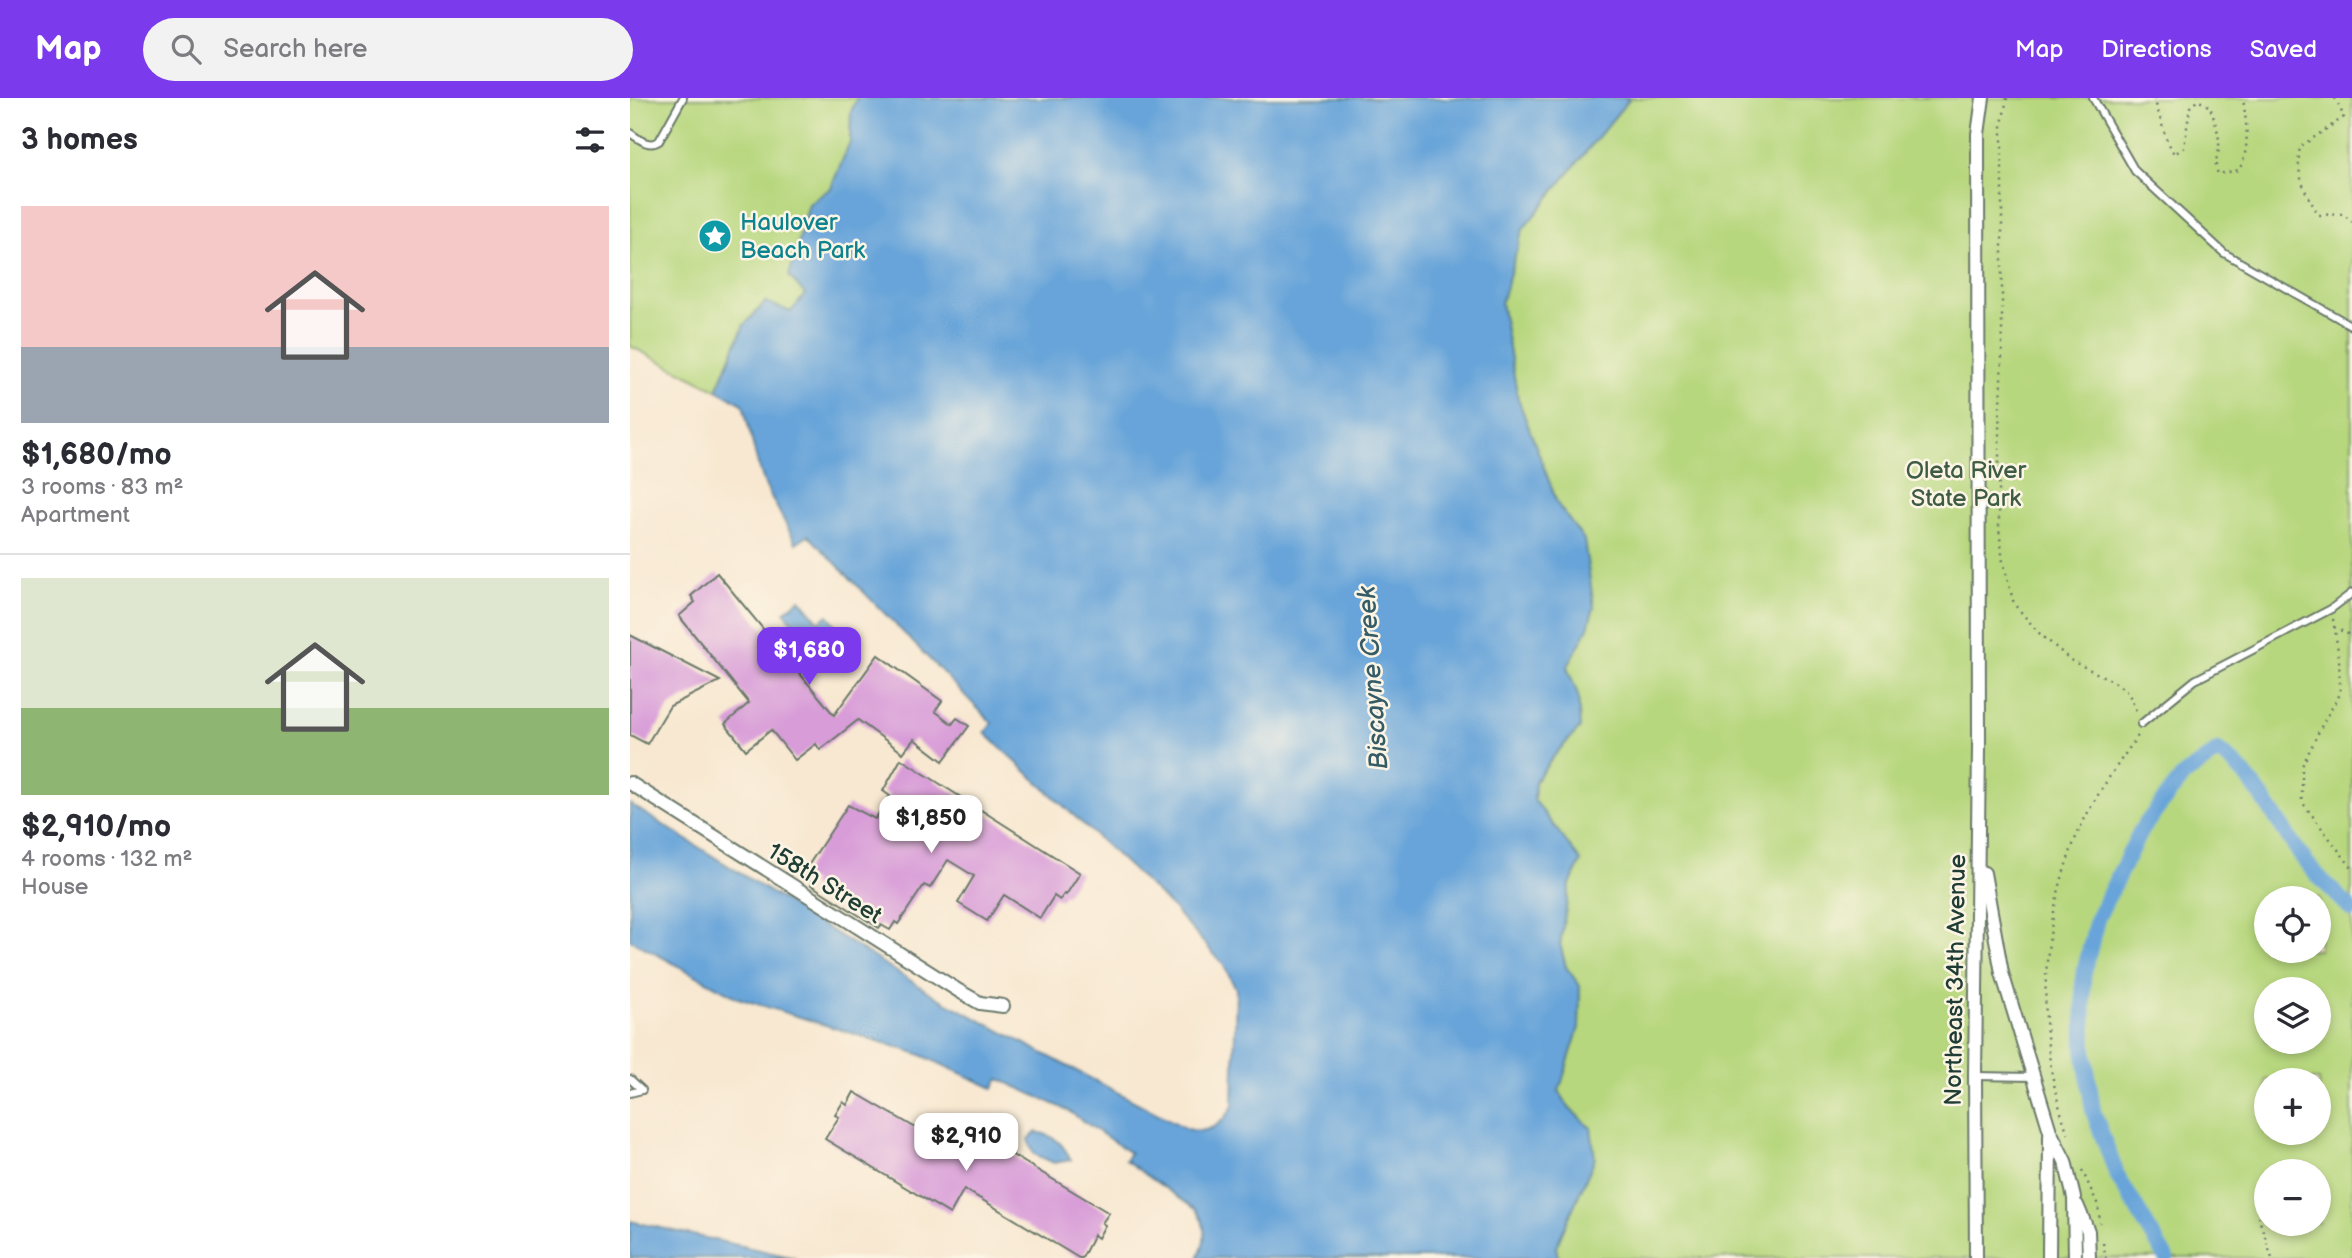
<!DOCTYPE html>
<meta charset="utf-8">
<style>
:root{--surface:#fff;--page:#f2f2f3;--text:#2b2b33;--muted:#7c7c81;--line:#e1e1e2;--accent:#7c3aed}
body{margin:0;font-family:"Balsamiq Sans",sans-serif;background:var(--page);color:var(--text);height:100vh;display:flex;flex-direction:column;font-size:26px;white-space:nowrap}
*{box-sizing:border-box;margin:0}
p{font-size:23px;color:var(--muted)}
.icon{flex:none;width:38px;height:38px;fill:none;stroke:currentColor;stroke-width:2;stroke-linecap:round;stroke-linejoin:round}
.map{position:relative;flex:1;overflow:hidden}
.side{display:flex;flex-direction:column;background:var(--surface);width:630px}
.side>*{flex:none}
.buttons{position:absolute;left:1624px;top:788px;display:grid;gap:14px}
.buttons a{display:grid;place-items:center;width:77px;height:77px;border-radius:50%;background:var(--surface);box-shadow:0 4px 10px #0003;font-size:35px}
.price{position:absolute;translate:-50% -60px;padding:0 16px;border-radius:14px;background:#fff;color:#222;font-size:23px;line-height:46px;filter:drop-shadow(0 2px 4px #0008)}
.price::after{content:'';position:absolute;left:50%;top:42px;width:21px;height:16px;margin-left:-10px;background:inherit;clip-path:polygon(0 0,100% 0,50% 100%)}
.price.active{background:var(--accent);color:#fff}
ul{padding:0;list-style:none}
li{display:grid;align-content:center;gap:14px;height:371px;padding:0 21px}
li+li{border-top:2px solid var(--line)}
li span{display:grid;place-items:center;height:217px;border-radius:0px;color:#555}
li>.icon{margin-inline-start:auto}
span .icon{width:126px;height:126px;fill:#fffc;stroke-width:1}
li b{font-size:30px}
h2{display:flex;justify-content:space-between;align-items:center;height:84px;padding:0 21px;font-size:30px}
header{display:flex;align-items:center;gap:42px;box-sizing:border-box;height:98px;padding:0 35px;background:var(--accent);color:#fff}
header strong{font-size:33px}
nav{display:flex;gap:38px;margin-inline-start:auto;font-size:24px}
.search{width:490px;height:63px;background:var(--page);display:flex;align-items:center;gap:18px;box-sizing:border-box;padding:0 24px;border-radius:38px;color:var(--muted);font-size:26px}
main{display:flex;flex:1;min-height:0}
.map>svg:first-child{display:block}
.green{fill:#b7d77e;stroke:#6b8a59;stroke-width:2;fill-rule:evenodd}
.water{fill:#68a4d9;stroke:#447086;stroke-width:2}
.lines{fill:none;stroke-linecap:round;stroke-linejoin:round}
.canal{stroke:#68a4d9;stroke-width:16}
.building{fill:#d89cd8}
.lane-casing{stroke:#6b796b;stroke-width:10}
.street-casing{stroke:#6b796b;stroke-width:16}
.path{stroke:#6b796b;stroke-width:2.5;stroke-dasharray:2 5;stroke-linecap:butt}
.lane{stroke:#fff;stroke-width:6}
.street{stroke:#fff;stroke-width:12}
.labels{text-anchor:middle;stroke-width:5;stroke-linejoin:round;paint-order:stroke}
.culture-label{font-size:24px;fill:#0d838f;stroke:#fcf5e5;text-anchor:start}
.park-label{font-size:24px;fill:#3d5c43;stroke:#fcf5e5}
.street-label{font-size:24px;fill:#1f3d34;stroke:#fcf5e5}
.water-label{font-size:26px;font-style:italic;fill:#355c66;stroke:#fcf5e5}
</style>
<header>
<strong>Map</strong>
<div class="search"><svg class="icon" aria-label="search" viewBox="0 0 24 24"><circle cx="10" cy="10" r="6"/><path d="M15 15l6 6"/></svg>Search here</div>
<nav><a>Map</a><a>Directions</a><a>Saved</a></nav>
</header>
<main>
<section class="side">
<h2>3 homes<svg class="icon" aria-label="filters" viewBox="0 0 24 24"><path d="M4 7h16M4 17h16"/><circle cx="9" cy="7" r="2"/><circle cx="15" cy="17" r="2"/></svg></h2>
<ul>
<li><span style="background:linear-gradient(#f6c9c9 65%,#9aa5b1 0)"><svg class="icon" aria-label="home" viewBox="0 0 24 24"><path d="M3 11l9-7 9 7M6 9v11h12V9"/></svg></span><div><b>$1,680/mo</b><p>3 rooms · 83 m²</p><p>Apartment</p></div></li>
<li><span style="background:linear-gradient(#dfe7d0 60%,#8fb573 0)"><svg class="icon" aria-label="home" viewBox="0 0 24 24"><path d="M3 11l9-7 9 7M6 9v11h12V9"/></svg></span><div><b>$2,910/mo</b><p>4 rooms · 132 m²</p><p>House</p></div></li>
</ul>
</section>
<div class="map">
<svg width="1722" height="1160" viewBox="0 0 1722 1160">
<rect width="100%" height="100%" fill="#fcf5e5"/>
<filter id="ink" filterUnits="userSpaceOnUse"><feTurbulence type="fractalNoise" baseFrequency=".0143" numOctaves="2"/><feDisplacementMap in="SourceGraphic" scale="14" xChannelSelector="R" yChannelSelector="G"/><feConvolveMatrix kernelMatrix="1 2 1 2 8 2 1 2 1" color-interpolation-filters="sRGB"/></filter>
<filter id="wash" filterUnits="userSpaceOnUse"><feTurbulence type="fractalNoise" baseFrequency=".00686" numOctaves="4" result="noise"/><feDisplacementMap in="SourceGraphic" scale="28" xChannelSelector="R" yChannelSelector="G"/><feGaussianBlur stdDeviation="1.57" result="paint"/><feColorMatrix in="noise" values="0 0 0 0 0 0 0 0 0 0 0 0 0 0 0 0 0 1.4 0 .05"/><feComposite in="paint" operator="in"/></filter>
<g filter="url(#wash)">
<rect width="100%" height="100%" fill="#f8e8d1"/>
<path class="green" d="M0,0H227L221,14L220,44L201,90L179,106L159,178L175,196L161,214L135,204L114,227L87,292L0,248Z
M1000,0H1722V1160H928L926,1149L939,1116L961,1030L940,1011L929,993L949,929L950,888L936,869L930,846L940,786L951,763L904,702L905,684L928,653L950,630L948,597L937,570L958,530L953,442L928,407L888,301L871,205L893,131ZM1636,800H1689V852H1636ZM1636,891H1689V943H1636ZM1636,982H1689V1034H1636ZM1636,1073H1689V1125H1636Z"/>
<path class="water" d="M227,0H1000L893,131L871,205L888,301L928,407L954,442L964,509L958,530L937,570L948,597L950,630L928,653L905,683L904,702L951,763L940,786L930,846L936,869L950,888L949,929L929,993L940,1011L961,1030L965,1060L926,1149L928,1160H568C576,1143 578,1128 566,1112L495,1062L500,1055L437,1012L369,981L363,990L289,956L108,900L0,842V706L310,901L555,1030C576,1038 593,1027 603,1008L606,891L593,866L537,804L355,635L362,625L178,437L166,445L136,389L127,363L113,306L87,292L114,227L136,204L161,214L175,196L159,178L179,106L201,90L220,44L221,14Z
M170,501L189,524L198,517L215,538L204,547L199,541L186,552L154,514Z
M406,1034C425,1037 433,1046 441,1062L424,1065L404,1056L398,1042Z
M0,1123L165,1160H0Z"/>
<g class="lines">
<path class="canal" d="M1536,1160L1487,1077L1463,1013L1454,952L1453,879L1467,821L1511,732L1553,678L1588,653C1625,677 1649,729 1676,764C1689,781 1707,796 1722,812"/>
</g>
<g id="blocks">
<path class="building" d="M87,475L204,617L248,557L312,603L305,613L322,626L327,620L339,628L313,663L284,641L273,655L228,622L190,652L186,646L165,662L141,632L116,652L95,626L119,605L49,518L65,504L61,498Z
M0,537L90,583L40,608L17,646L0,637Z
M271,661L450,775L436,797L434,796L430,802L424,798L410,820L374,797L357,823L328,805L344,778L318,762L300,790L294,787L268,826L265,824L260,832L251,827L249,830L181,787L183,784L172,777L218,707L245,721L260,698L253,693Z
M224,994L310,1044L324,1022L479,1115L472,1125L475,1127L468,1140L464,1137L452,1160H449L334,1091L320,1116L195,1041L209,1019L205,1017L213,1004L217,1007Z"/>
</g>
</g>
<g filter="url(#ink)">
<use href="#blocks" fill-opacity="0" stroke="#6b796b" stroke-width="2"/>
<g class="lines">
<defs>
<path id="lane" d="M1463,0L1505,73L1594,155L1722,228
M0,35C9,41 19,50 29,43L53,0
M1511,626L1565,582L1701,511L1722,495
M1345,978L1403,979
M0,981L12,992
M0,995L12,992"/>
<path id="street" d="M0,685L329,893L350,905L373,908
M1354,775L1372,875L1420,1033L1435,1063L1444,1100L1445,1160
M1447,1107L1458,1133L1459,1160
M1346,1160L1345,978L1349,650L1348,36L1353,0
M1419,1160L1420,1037"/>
</defs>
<use href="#lane" class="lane-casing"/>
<use href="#street" class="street-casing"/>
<path class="path" d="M1377,0L1372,26V258L1369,332V431L1373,464L1384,506L1409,535L1442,563L1483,583L1498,594L1508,617
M1524,0L1536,40L1544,56L1554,50L1560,9L1568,2L1580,9C1584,21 1590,36 1589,49C1588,62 1583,61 1588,76L1609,72C1621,49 1616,25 1613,0
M1705,0L1714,19L1670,49C1665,76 1675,95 1689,117L1713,116L1722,124
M1703,521L1709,559L1710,596L1693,625L1672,668V704L1722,770
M1704,529L1722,538
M1438,1036C1406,947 1409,841 1441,752C1456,710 1484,672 1509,636
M1452,1072L1468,1107L1470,1125
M1628,1118L1642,1160
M1473,1145L1476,1160"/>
<use href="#lane" class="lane"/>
<use href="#street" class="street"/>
</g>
</g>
<defs>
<symbol id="sight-disc" viewBox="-11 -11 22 22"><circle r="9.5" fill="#0f9aa8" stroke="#fcf5e5"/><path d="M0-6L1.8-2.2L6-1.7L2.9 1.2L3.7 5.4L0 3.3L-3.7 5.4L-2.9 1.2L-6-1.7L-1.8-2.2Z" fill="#fff"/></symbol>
</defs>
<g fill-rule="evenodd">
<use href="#sight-disc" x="66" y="119" width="38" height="38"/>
</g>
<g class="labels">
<g class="culture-label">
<text x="110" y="132">Haulover<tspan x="110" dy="28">Beach Park</tspan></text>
</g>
<g class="park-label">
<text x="1336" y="380">Oleta River<tspan x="1336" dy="28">State Park</tspan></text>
</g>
<g class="street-label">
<text transform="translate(195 785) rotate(32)" y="8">158th Street</text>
<text transform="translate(1325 882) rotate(-89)" y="8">Northeast 34th Avenue</text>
</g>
<g class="water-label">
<text transform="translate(742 580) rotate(-94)" y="9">Biscayne Creek</text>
</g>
</g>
</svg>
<div class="buttons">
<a><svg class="icon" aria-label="locate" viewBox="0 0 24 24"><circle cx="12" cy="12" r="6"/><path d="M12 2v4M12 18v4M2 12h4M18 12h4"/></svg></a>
<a><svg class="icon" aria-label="layers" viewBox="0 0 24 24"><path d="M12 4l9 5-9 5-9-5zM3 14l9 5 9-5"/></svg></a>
<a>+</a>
<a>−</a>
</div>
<b class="price active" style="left:179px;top:589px">$1,680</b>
<b class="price" style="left:301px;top:757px">$1,850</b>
<b class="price" style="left:336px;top:1075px">$2,910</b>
</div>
</main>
